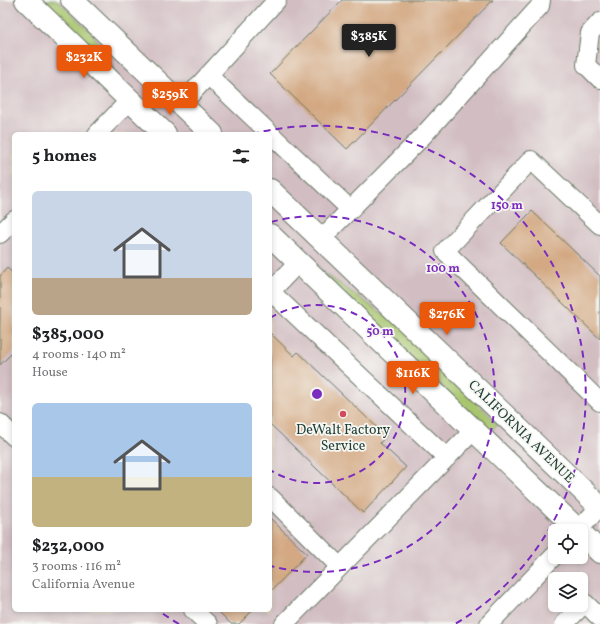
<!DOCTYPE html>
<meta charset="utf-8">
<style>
:root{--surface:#fff;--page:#f6f6f6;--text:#202124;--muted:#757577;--accent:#ea580c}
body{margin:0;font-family:Vollkorn,serif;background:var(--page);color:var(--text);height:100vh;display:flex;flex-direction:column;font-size:15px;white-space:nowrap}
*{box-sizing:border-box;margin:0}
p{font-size:13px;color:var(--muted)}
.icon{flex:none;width:22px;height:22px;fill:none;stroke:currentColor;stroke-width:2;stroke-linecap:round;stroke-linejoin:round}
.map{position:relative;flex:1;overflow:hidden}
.details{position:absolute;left:12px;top:132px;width:260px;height:480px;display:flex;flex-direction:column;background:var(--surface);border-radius:6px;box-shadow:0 2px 6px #0003}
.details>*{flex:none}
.buttons{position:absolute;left:548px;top:524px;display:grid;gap:8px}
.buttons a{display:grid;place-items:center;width:40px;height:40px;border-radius:6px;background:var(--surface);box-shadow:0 2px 6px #0003;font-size:20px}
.price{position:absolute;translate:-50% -34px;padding:0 9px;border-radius:4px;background:var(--accent);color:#fff;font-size:13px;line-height:26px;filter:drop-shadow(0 1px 2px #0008)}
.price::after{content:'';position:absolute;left:50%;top:24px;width:12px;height:9px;margin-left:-6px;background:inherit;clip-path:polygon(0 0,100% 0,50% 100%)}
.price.active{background:#222;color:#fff}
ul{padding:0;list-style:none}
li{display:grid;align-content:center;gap:8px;height:212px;padding:0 20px}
li span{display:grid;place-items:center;height:124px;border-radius:6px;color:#555}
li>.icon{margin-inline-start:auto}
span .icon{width:72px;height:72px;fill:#fffc;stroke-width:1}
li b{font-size:17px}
h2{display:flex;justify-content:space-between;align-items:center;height:48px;padding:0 20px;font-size:17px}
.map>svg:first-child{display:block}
.industrial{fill:#d2bec2;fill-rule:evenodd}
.green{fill:#a7c56c;stroke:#638150}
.building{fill:#d3a882}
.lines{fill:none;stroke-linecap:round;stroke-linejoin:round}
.minor-casing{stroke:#687665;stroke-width:20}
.major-casing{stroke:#687665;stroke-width:24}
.minor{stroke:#fff;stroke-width:18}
.major{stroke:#fff;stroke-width:22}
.ring{fill:none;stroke:#7b2cbf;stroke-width:2;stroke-dasharray:7 5}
.poi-dot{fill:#d1495b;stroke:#f6f6f2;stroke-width:1.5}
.labels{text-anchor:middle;stroke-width:3.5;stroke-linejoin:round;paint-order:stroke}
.poi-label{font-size:14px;fill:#1f3d34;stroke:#f6f6f2}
.street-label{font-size:14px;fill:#1f3d34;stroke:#f6f6f2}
.centre{fill:#7b2cbf;stroke:#f6f6f2;stroke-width:2}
.ring-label{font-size:12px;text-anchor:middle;font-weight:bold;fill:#7b2cbf;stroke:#f6f6f2;stroke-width:3.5;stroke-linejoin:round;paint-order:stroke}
</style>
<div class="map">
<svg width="600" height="624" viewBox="0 0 600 624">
<rect width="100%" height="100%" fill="#f6f6f2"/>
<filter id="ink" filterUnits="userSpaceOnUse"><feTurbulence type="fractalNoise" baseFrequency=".025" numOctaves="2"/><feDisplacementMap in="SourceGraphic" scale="8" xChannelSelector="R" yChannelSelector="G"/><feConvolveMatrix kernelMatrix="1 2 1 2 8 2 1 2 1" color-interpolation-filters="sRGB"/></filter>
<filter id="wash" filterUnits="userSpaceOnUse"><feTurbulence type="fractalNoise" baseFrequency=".012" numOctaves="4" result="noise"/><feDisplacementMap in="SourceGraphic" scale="16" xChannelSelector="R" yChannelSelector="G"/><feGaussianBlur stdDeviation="0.9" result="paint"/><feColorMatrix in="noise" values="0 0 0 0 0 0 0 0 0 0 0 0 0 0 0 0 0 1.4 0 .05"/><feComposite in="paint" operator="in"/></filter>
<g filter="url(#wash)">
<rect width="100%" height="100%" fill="#f0dfc0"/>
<path class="industrial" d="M0,0H600V624H0ZM14,134H270V610H14ZM555,531H581V557H555ZM555,579H581V605H555Z"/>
<path class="green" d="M47,0H57L93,34L121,82L51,13Z
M320,270L400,326L498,424L490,432Z"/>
<g id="blocks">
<path class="building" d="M342,0H493L347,149L270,74Z
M532,211L600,276V339L501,243Z
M7,268L14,274V351L0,365V276Z
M270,333L294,356L298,352L386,436L380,443L406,467L363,513L270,424Z
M270,518L307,554L270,592Z
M217,610H253L239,624H231Z"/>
</g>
</g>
<g filter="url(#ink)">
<use href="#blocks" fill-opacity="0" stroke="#687665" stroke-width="1"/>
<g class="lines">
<defs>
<path id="minor" d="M600,22L590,33L586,65L600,79
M208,75L351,210
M181,105L277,0
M97,134L130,100
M600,225L531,160L445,251L600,402
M0,234L14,220
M321,239L420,139L540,6L541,0
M270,291L447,458
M270,292L299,262
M0,423L14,437
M270,497L340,567
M578,531L600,506
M193,610L208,624
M284,624L474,430
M489,624L555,555
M564,624L585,603L600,618"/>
<path id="major" d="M26,0L165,134
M72,0L212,134
M270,190L600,507
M270,235L579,531
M581,533L600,552"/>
</defs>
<use href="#minor" class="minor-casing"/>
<use href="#major" class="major-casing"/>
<use href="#minor" class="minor"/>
<use href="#major" class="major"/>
</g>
</g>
<g class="ring">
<path d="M270 318A89 89 0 1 1 270 470"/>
<path d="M271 222A178 178 0 1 1 271 566"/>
<path d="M179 624A268 268 0 0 1 159 611M252 134A268 268 0 0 1 455 624"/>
</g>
<circle class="poi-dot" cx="343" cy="414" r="4"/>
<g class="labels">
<g class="poi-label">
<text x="343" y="434">DeWalt Factory<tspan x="343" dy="16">Service</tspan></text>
</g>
<g class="street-label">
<text transform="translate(522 431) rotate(44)" y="5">CALIFORNIA AVENUE</text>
</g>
</g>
<circle cx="317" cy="394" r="6" class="centre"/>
<g class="ring-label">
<text x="507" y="209">150 m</text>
<text x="443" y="272">100 m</text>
<text x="380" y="335">50 m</text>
</g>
</svg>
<div class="buttons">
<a><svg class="icon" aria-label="locate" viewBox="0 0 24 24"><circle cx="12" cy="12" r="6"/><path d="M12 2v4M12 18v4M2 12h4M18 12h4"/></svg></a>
<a><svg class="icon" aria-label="layers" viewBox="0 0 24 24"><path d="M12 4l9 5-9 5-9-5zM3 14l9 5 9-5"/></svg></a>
</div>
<b class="price active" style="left:369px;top:58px">$385K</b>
<b class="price" style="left:84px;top:79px">$232K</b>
<b class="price" style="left:170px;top:116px">$259K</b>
<b class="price" style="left:447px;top:336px">$276K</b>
<b class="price" style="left:413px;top:395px">$116K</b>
<section class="details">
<h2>5 homes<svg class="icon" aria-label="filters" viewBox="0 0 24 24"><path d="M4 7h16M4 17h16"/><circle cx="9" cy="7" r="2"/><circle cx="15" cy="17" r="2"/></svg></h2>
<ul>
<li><span style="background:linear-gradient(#c9d6e8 70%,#b9a48a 0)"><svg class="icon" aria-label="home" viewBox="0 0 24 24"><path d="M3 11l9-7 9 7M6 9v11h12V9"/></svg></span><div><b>$385,000</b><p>4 rooms · 140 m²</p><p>House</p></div></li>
<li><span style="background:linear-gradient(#a9c7e8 60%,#c2b280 0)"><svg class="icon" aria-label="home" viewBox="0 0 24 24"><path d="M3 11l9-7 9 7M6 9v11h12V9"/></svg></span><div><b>$232,000</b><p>3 rooms · 116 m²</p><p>California Avenue</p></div></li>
</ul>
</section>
</div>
